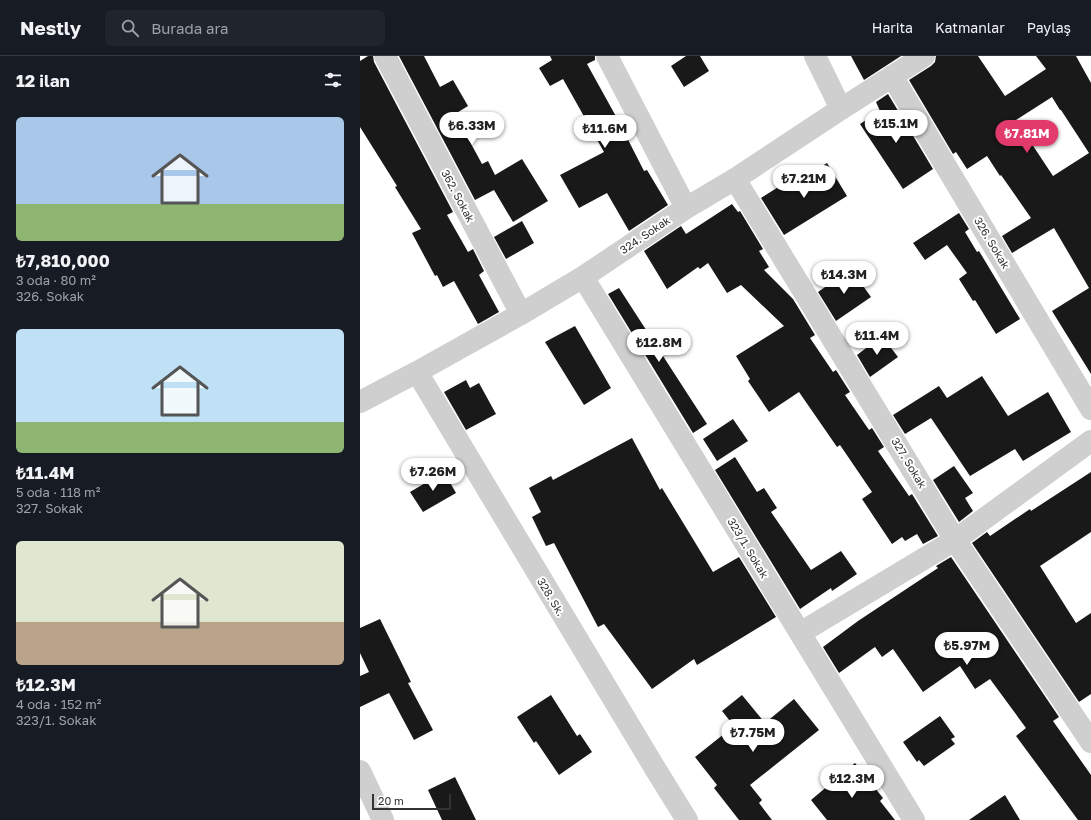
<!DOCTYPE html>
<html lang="tr">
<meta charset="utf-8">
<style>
:root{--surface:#171b24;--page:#20242c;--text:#f1f3f6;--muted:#9ea1a6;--line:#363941;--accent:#e33a6c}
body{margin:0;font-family:"Golos Text",sans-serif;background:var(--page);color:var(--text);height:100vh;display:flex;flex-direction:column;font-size:15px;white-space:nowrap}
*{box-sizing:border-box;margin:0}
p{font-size:13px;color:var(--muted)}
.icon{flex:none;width:22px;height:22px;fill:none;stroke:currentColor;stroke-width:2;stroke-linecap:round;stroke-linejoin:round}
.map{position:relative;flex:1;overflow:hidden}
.side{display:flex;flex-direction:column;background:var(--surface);width:360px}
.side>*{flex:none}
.scale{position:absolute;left:12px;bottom:10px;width:79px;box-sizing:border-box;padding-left:4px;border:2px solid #323232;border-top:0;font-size:11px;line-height:14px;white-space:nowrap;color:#323232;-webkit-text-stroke:3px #fff;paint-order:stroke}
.price{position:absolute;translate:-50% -34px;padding:0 9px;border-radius:14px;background:#fff;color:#222;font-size:13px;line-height:26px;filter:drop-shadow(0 1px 2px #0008)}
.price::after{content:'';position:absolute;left:50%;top:24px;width:12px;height:9px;margin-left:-6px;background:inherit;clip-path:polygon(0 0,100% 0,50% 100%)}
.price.current{background:var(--accent);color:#fff}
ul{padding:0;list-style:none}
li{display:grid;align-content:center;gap:8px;height:212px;padding:0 16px}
li span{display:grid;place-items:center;height:124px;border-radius:6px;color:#555}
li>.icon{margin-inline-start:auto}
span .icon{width:72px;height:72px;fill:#fffc;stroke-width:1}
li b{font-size:17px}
h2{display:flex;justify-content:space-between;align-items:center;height:48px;padding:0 16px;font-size:17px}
header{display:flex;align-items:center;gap:24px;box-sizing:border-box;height:56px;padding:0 20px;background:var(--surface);border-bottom:1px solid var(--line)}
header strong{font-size:19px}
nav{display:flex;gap:22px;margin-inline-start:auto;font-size:14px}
.search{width:280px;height:36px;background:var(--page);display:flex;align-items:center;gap:10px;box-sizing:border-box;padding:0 14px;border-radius:6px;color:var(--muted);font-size:15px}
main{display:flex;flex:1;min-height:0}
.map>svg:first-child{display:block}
.building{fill:#191919;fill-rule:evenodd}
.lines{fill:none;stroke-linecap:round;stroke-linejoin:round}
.minor{stroke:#cfcfcf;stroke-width:22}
.labels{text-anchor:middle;stroke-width:4;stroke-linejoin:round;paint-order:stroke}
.street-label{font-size:11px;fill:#323232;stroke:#fff}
</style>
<header>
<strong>Nestly</strong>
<div class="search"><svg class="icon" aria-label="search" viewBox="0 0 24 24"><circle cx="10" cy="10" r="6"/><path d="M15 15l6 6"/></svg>Burada ara</div>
<nav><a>Harita</a><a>Katmanlar</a><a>Paylaş</a></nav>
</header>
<main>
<section class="side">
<h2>12 ilan<svg class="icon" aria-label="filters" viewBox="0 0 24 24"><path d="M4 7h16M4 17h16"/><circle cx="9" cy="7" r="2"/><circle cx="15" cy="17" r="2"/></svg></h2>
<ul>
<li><span style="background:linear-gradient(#a9c7e8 70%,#8fb573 0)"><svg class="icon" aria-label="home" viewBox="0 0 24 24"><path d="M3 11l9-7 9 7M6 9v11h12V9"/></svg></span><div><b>₺7,810,000</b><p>3 oda · 80 m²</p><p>326. Sokak</p></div></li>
<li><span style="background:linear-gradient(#bfe0f5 75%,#8fb573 0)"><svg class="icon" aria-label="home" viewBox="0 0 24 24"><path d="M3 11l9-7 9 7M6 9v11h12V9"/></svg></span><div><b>₺11.4M</b><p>5 oda · 118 m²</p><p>327. Sokak</p></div></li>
<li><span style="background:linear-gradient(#dfe7d0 65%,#b9a48a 0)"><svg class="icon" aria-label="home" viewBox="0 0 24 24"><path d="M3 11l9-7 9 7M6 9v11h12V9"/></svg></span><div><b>₺12.3M</b><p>4 oda · 152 m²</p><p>323/1. Sokak</p></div></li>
</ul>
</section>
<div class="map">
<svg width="731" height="764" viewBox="0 0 731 764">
<rect width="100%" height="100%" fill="#fff"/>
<path class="building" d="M8,0H13L14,6L93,156L87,159L108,196L113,193L124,215L119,219L139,256L118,268L94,225L83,231L77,219L75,220L52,177L61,173L35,131L37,130L0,71V5Z
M39,0H64L80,31L93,24L108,50L95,58L122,108L128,105L135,119L162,103L188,145L153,166L134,134L115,144Z
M190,0H235V4L227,8L258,64L284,115L287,114L308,149L269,175L247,137L219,152L200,119L244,96L203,23L190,30L179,12L192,4Z
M326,0H340L349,15L324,31L311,10Z
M491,0H541L504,24Z
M576,0H618L645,40L686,13L676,0H716L731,27V318L692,255L729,232L694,172L652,197L642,180L671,162L641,119L640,120L627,100L607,113L596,96L593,98L549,24L571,10L575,6ZM692,41L700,54H701L729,97L693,120L656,64Z
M528,38L573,113L543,133L500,68L520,55L516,46Z
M467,107L487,140L424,179L401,142L428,125L431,129Z
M372,148L378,156L380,155L403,193L399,195L409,211L404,214L433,243L455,279L450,282L473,316L476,314L490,336L485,339L509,374L512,372L524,391L518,395L549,440L552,438L578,480L563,488L557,478L545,485L542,481L532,488L502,443L512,436L480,389L477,391L439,336L409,356L388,325L390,323L376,300L424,270L381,229L367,237L348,207L340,213L338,211L307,233L284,195L321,170L326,178Z
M599,157L609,173L605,176L617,196L619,195L660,263L636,278L615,244L613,245L599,223L607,217L587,189L565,204L553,187Z
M162,165L174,187L146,203L134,181Z
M491,213L511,241L476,265L458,236Z
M259,232L347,368L333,377L248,238Z
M215,270L251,332L224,349L185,286Z
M522,280L538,301L510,321L497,299Z
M622,320L648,360L688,336L711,376L663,405L655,393L610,420L571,362L545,378L533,359L579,330L587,342Z
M106,324L110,332L119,327L136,358L106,374L84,336Z
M373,363L388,385L357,405L343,383Z
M272,382L300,434L302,432L353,516L379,501L416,561L337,609L334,603L292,633L244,568L238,571L194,487L186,490L172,461L181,456L169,432L191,420L193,424Z
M375,401L397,436L404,432L417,452L411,456L451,514L481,495L497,518L472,535L471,532L440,553L355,414Z
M594,410L613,437L605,442L613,455L599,466L573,424Z
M84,416L96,437L63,456L50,436Z
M731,416V476L680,510L716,567L731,557V638L719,646L612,487L627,476L630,480L670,453L671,455Z
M591,501L699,661L693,665L731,719V764H718L656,680L666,672L630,623L615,633L600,610L563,636L533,593L522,601L515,591L479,617L463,591L498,565L578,512L576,510Z
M20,563L51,626L48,627L73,674L54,684L29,637L0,651V620L9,616L0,597V572Z
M191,639L217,680L220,678L232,696L199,719L176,685L174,687L157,661Z
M382,639L405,667L434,643L459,674L390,729L402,744L399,747L412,764H379L354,732L357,729L335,701L374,670L362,655Z
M580,660L595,681L591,683L595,688L564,710L559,704L557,706L543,686Z
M495,707L523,742L520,745L535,764H467L451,744Z
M95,721L116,764H82L68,734Z
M645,739L660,764H609Z"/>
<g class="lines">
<path class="minor" d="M25,0L161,258
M247,0L326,152
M455,0L481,53
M532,20L731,353
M375,123L595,484L731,686
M223,221L554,764
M57,316L296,714L327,764
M0,346L57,316L161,258L223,221L326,152L375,123L481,53L564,0
M440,577L595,484L731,385
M0,715L23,764"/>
</g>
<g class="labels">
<g class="street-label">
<text transform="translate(98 140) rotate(62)" y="4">362. Sokak</text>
<text transform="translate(285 179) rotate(-34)" y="4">324. Sokak</text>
<text transform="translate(632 187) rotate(59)" y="4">326. Sokak</text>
<text transform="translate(549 407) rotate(59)" y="4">327. Sokak</text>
<text transform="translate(388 492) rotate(59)" y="4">323/1. Sokak</text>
<text transform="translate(191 541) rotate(59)" y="4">328. Sk.</text>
</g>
</g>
</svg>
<div class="scale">20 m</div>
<b class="price" style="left:536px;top:88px">₺15.1M</b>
<b class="price" style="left:112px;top:90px">₺6.33M</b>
<b class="price" style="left:245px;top:93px">₺11.6M</b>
<b class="price current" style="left:667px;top:98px">₺7.81M</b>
<b class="price" style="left:444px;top:143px">₺7.21M</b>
<b class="price" style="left:484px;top:239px">₺14.3M</b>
<b class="price" style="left:517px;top:300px">₺11.4M</b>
<b class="price" style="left:299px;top:307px">₺12.8M</b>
<b class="price" style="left:73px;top:436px">₺7.26M</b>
<b class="price" style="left:607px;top:610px">₺5.97M</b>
<b class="price" style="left:393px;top:697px">₺7.75M</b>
<b class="price" style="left:492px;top:743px">₺12.3M</b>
</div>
</main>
